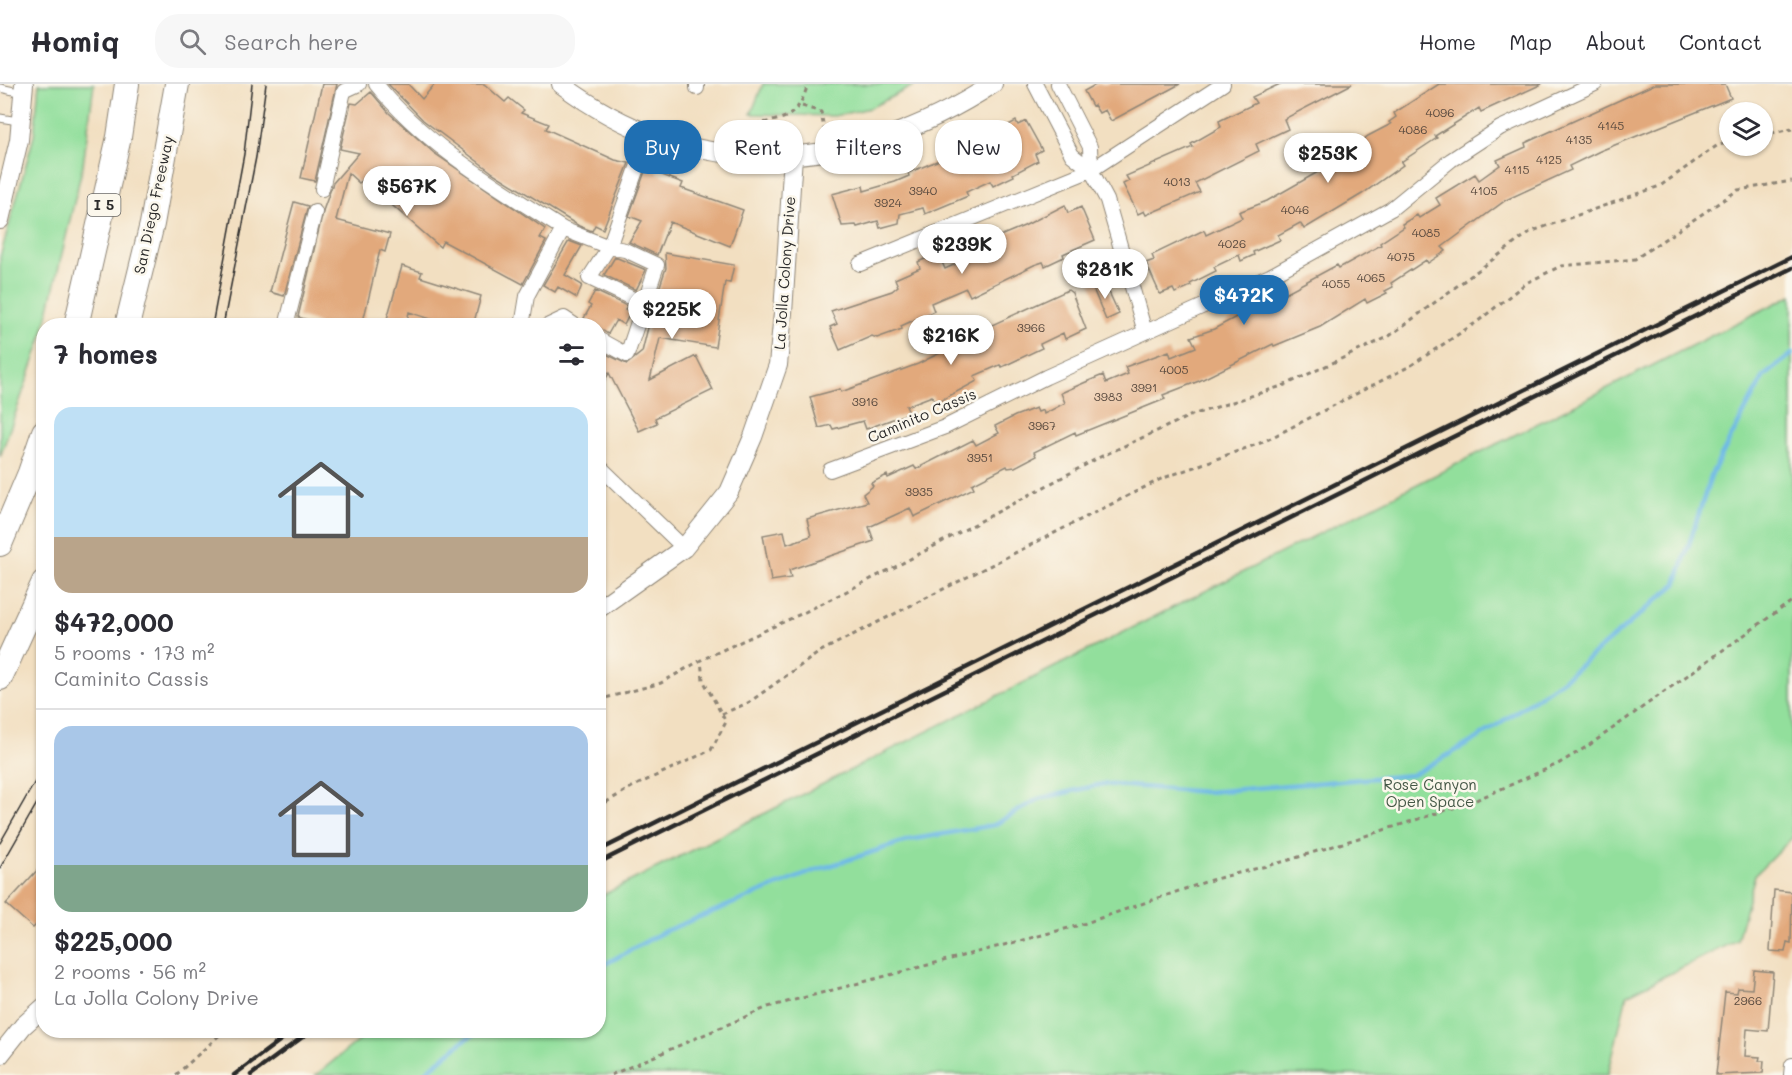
<!DOCTYPE html>
<meta charset="utf-8">
<style>
:root{--surface:#fff;--page:#f7f7f7;--text:#2b2b33;--muted:#7c7c81;--line:#e1e1e2;--accent:#1f6fb2}
body{margin:0;font-family:Mali,sans-serif;background:var(--page);color:var(--text);height:100vh;display:flex;flex-direction:column;font-size:22px;white-space:nowrap}
*{box-sizing:border-box;margin:0}
p{font-size:20px;color:var(--muted)}
.icon{flex:none;width:33px;height:33px;fill:none;stroke:currentColor;stroke-width:2;stroke-linecap:round;stroke-linejoin:round}
.map{position:relative;flex:1;overflow:hidden}
.drawer{position:absolute;left:36px;top:234px;width:570px;height:720px;display:flex;flex-direction:column;background:var(--surface);border-radius:24px;box-shadow:0 2px 4px #0004}
.drawer>*{flex:none}
.hud{position:absolute;left:624px;top:36px;width:570px;height:54px;display:flex;gap:12px}
.tools{position:absolute;left:1719px;top:18px;display:grid;gap:12px}
.tools a{display:grid;place-items:center;width:54px;height:54px;border-radius:50%;background:var(--surface);box-shadow:0 2px 4px #0004;font-size:30px}
.price{position:absolute;translate:-50% -51px;padding:0 14px;border-radius:21px;background:#fff;color:#222;font-size:20px;line-height:39px;filter:drop-shadow(0 2px 3px #0008)}
.price::after{content:'';position:absolute;left:50%;top:36px;width:18px;height:14px;margin-left:-9px;background:inherit;clip-path:polygon(0 0,100% 0,50% 100%)}
.price.selected{background:var(--accent);color:#fff}
ul{padding:0;list-style:none}
li{display:grid;align-content:center;gap:12px;height:318px;padding:0 18px}
li+li{border-top:2px solid var(--line)}
li span{display:grid;place-items:center;height:186px;border-radius:18px;color:#555}
li>.icon{margin-inline-start:auto}
span .icon{width:108px;height:108px;fill:#fffc;stroke-width:1}
li b{font-size:26px}
h2{display:flex;justify-content:space-between;align-items:center;height:72px;padding:0 18px;font-size:26px}
.tag{padding:0 21px;border-radius:24px;background:var(--surface);box-shadow:0 2px 4px #0004;font-size:21px;line-height:54px}
.tag.selected{background:var(--accent);color:#fff}
header{display:flex;align-items:center;gap:36px;box-sizing:border-box;height:84px;padding:0 30px;background:var(--surface);border-bottom:2px solid var(--line)}
header strong{font-size:28px}
nav{display:flex;gap:33px;margin-inline-start:auto;font-size:21px}
.search{width:420px;height:54px;background:var(--page);display:flex;align-items:center;gap:15px;box-sizing:border-box;padding:0 21px;border-radius:24px;color:var(--muted);font-size:22px}
.map>svg:first-child{display:block}
.green{fill:#92df9c;stroke:#5e8564;stroke-width:1.5}
.lines{fill:none;stroke-linecap:round;stroke-linejoin:round}
.stream{stroke:#6eb9e7;stroke-width:4.5}
.building{fill:#e2a97b}
.lane-casing{stroke:#8e8576;stroke-width:9}
.street-casing{stroke:#8e8576;stroke-width:16}
.secondary-casing{stroke:#8e8576;stroke-width:20}
.highway-casing{stroke:#8e8576;stroke-width:26}
.path{stroke:#8e8576;stroke-width:3;stroke-dasharray:4.5 4.5;stroke-linecap:butt}
.lane{stroke:#fff;stroke-width:7}
.street{stroke:#fff;stroke-width:14}
.secondary{stroke:#fff;stroke-width:18}
.highway{stroke:#fff;stroke-width:24}
.tram{stroke:#2b2b2b;stroke-width:1.5}
.rail{stroke:#2b2b2b;stroke-width:4.5}
.labels{text-anchor:middle;stroke-width:5;stroke-linejoin:round;paint-order:stroke}
.number-label{font-size:12px;fill:#594a3f}
.shield{fill:#fbf7ec;stroke:#696865;stroke-width:1.5}
.shield-label{font-size:14px;font-weight:bold;fill:#2b2b2b}
.street-label{font-size:15px;fill:#2b2b2b;stroke:#fbf7ec}
.park-label{font-size:15px;fill:#455847;stroke:#fbf7ec}
</style>
<header>
<strong>Homiq</strong>
<div class="search"><svg class="icon" aria-label="search" viewBox="0 0 24 24"><circle cx="10" cy="10" r="6"/><path d="M15 15l6 6"/></svg>Search here</div>
<nav><a>Home</a><a>Map</a><a>About</a><a>Contact</a></nav>
</header>
<div class="map">
<svg width="1792" height="991" viewBox="0 0 1792 991">
<rect width="100%" height="100%" fill="#fbf7ec"/>
<filter id="ink" filterUnits="userSpaceOnUse"><feTurbulence type="fractalNoise" baseFrequency=".0167" numOctaves="2"/><feDisplacementMap in="SourceGraphic" scale="12" xChannelSelector="R" yChannelSelector="G"/><feConvolveMatrix kernelMatrix="1 2 1 2 8 2 1 2 1" color-interpolation-filters="sRGB"/></filter>
<filter id="wash" filterUnits="userSpaceOnUse"><feTurbulence type="fractalNoise" baseFrequency=".008" numOctaves="4" result="noise"/><feDisplacementMap in="SourceGraphic" scale="24" xChannelSelector="R" yChannelSelector="G"/><feGaussianBlur stdDeviation="1.35" result="paint"/><feColorMatrix in="noise" values="0 0 0 0 0 0 0 0 0 0 0 0 0 0 0 0 0 1.4 0 .05"/><feComposite in="paint" operator="in"/></filter>
<g filter="url(#wash)">
<rect width="100%" height="100%" fill="#f2dfc1"/>
<path class="green" d="M39,0H94L83,81L42,254L0,373V173L34,52Z
M763,0H917L870,24L834,32L751,30Z
M1792,211V754L1755,791L1737,856L1627,911L1608,991H316L370,947L598,946L599,813Z"/>
<g class="lines">
<path class="stream" d="M598,884L665,847L811,788L909,756L994,741L1038,715L1103,700L1206,708L1412,691L1475,656L1564,595L1676,500L1712,389L1764,292L1792,270
M422,991L466,955L481,946"/>
</g>
<g id="blocks">
<path class="building" d="M322,0H337L315,97L301,94Z
M388,0H408L422,15L435,0H484L505,18L509,14L524,26L521,29L549,40L546,45L615,76L629,79L603,145L595,141L592,147L579,142L493,89L423,36Z
M1097,0H1180L1111,37L1105,26L1099,29L1094,21L1092,22L1084,7Z
M1280,0H1352L1284,35L1288,45L1256,60L1259,67L1195,99L1200,108L1146,131L1144,127L1138,130L1123,100L1129,97L1126,92L1193,63L1191,60L1221,43L1219,37L1256,19L1252,13Z
M1439,0H1542L1481,28L1479,24L1435,52L1437,54L1401,78L1403,81L1362,110L1304,145L1300,139L1278,151L1280,156L1253,168L1254,171L1241,177L1239,171L1214,183L1216,187L1190,200L1191,202L1175,209L1173,205L1160,210L1146,179L1154,176L1152,171L1204,146L1206,151L1242,134L1239,128L1267,117L1332,80L1368,52L1391,40L1389,38L1396,33L1394,29Z
M1655,0H1725L1731,14L1600,67L1569,82L1571,86L1506,116L1442,163L1446,167L1428,179L1426,176L1391,199L1393,203L1385,207L1387,209L1367,219L1365,215L1320,243L1274,262L1273,260L1199,297L1163,311L1165,315L1076,351L1075,348L1034,368L1036,372L1015,383L1008,384L1007,382L972,400L974,404L914,433L910,424L869,443L874,457L789,486L791,494L771,497L763,451L784,447L787,460L811,452L807,435L867,418L863,410L873,402L871,399L887,391L888,394L914,382L916,385L973,356L976,361L999,349L995,342L1015,332L1036,324L1038,328L1043,326L1044,330L1065,319L1061,309L1086,298L1103,291L1106,299L1128,290L1125,283L1169,267L1171,273L1196,263L1191,253L1214,245L1275,212L1276,214L1337,181L1339,184L1381,161L1380,159L1404,143L1402,140L1417,131L1419,134L1440,121L1436,114L1475,90L1479,96L1500,81L1497,76L1526,63L1525,59Z
M371,8L389,29L434,69L545,145L540,154L546,157L523,200L443,157L440,163L363,96L359,99L348,89L336,136L390,150L385,168L380,166L362,242H318V239L298,233L324,124L333,99L359,69L340,65L351,19L357,20Z
M1016,37L1018,41L1026,37L1042,66L1035,70L1038,77L1013,90L1014,92L993,102L990,97L966,108L968,112L925,130L923,124L900,130L899,139L880,144L878,137L857,143L856,141L842,142L832,110L863,102L864,107L895,98L909,92L908,89L997,52L995,48Z
M647,82L658,86L657,89L683,99L681,104L743,126L730,162L670,138L657,171L629,158L642,137L629,132Z
M294,118L308,122L284,212L270,208Z
M1065,121L1068,129L1081,123L1095,156L1063,170L1064,173L1045,182L1043,178L1034,181L970,212L966,204L931,219L934,227L901,242L902,245L877,254L872,252L840,266L830,243L837,240L831,227L892,207L898,202L895,195L920,184L918,178L938,169L945,185L967,175L964,167L1024,142Z
M569,157L582,162L565,191L582,201L577,214L558,203L555,208L543,201Z
M665,169L734,181L730,199L725,198L715,263L660,254L650,296L696,272L713,306L655,334L657,339L639,347L609,289L598,308V266L627,280L642,268L653,223L666,184Z
M615,173L646,186L636,206L604,191Z
M402,182L422,188L420,193L481,212L473,242H452L409,228L406,242H385Z
M1103,195L1119,230L1106,236L1091,200Z
M1068,206L1072,209L1086,245L1065,255L1063,249L1040,260L1042,264L1002,283L1000,281L974,292L977,297L936,319L932,312L906,322L909,329L866,345L863,337L833,345L831,341L819,344L810,313L840,305L841,308L918,280L944,267L942,264Z
M595,207L627,222L625,226L630,229L624,241L616,236L608,250L584,234L591,222L588,220Z
M44,779V833L33,844L6,820Z
M1774,806L1792,808L1791,859L1787,858L1785,868L1770,867Z
M1754,886L1773,888L1768,947L1747,945L1745,972L1760,973L1759,977H1764L1763,989L1716,991L1725,908L1737,909L1738,904L1752,905Z"/>
</g>
</g>
<g filter="url(#ink)">
<use href="#blocks" fill-opacity="0" stroke="#8e8576" stroke-width="1.5"/>
<g class="lines">
<defs>
<path id="lane" d="M0,4L23,9
M0,34L18,37"/>
<path id="street" d="M376,0C426,62 496,102 563,145
M1035,0L1072,71L1091,86L1107,116L1145,248
M1058,0L1090,63L1091,86
M697,4V0
M322,105L344,7L359,0
M860,180L1091,86L1223,0
M286,242L315,128
M522,242L527,212L563,145L609,163L649,50
M547,242L564,234L576,242
M598,255L627,271L657,181L625,166L609,163L589,194L644,220
M598,381L684,464
M830,386L945,343L1046,293L1270,192L1391,125L1451,76L1500,44L1595,0
M1791,991L1792,981"/>
<path id="secondary" d="M561,0C696,102 855,90 993,0
M0,136L19,56L24,0
M598,525L684,464L729,408L753,353L778,281L783,229L793,71
M0,971L23,942L44,923"/>
<path id="highway" d="M76,242L119,53L127,0
M127,242L152,140L177,0
M0,460L30,389L44,348
M0,594L44,498"/>
</defs>
<use href="#lane" class="lane-casing"/>
<use href="#street" class="street-casing"/>
<use href="#secondary" class="secondary-casing"/>
<use href="#highway" class="highway-casing"/>
<path class="path" d="M802,22L821,28L825,51
M755,40C787,35 798,33 808,0
M1762,51L1792,45
M598,616L661,599L701,576L805,528L895,483L1100,373L1192,331L1285,301L1388,253L1530,148L1660,102L1718,61L1730,59
M722,630L748,619L821,567L1161,395L1263,358L1410,282L1477,238L1526,199L1561,182L1635,175L1738,106L1792,97
M598,723L632,703L711,666L726,638L703,596L701,576
M176,991L225,946
M611,991L768,923L1080,841L1211,796L1286,777L1469,719L1558,680L1588,662L1792,517"/>
<use href="#lane" class="lane"/>
<use href="#street" class="street"/>
<use href="#secondary" class="secondary"/>
<use href="#highway" class="highway"/>
<path class="tram" d="M212,242L244,70L252,0
M223,242L256,73L266,0
M0,759L44,682
M0,784L44,707"/>
<path class="rail" d="M598,767L1792,173
M598,779L1792,184
M234,991L294,946
M251,991L312,946"/>
</g>
</g>
<g class="labels">
<g class="number-label">
<text x="1440" y="33">4096</text>
<text x="1611" y="46">4145</text>
<text x="1413" y="50">4086</text>
<text x="1579" y="60">4135</text>
<text x="1549" y="80">4125</text>
<text x="1517" y="90">4115</text>
<text x="1177" y="102">4013</text>
<text x="923" y="111">3940</text>
<text x="1484" y="111">4105</text>
<text x="888" y="123">3924</text>
<text x="1295" y="130">4046</text>
<text x="1426" y="153">4085</text>
<text x="1232" y="164">4026</text>
<text x="1401" y="177">4075</text>
<text x="1371" y="198">4065</text>
<text x="1336" y="204">4055</text>
<text x="1031" y="248">3966</text>
<text x="1174" y="290">4005</text>
<text x="1144" y="308">3991</text>
<text x="1108" y="317">3983</text>
<text x="865" y="322">3916</text>
<text x="1042" y="346">3967</text>
<text x="980" y="378">3951</text>
<text x="919" y="412">3935</text>
<text x="1748" y="921">2966</text>
</g>
<rect class="shield" x="87.5" y="110" width="33" height="22" rx="4.5"/>
<g class="shield-label">
<text x="104" y="126">I 5</text>
</g>
<g class="street-label">
<text transform="translate(154 121) rotate(-78)" y="5">San Diego Freeway</text>
<text transform="translate(785 189) rotate(-86)" y="5">La Jolla Colony Drive</text>
<text transform="translate(922 332) rotate(-23)" y="5">Caminito Cassis</text>
</g>
<g class="park-label">
<text x="1430" y="706">Rose Canyon<tspan x="1430" dy="17">Open Space</tspan></text>
</g>
</g>
</svg>
<div class="tools">
<a><svg class="icon" aria-label="layers" viewBox="0 0 24 24"><path d="M12 4l9 5-9 5-9-5zM3 14l9 5 9-5"/></svg></a>
</div>
<b class="price" style="left:1328px;top:100px">$253K</b>
<b class="price" style="left:407px;top:133px">$567K</b>
<b class="price" style="left:962px;top:191px">$239K</b>
<b class="price" style="left:1105px;top:216px">$281K</b>
<b class="price selected" style="left:1244px;top:242px">$472K</b>
<b class="price" style="left:672px;top:256px">$225K</b>
<b class="price" style="left:951px;top:282px">$216K</b>
<div class="hud">
<a class="tag selected">Buy</a>
<a class="tag">Rent</a>
<a class="tag">Filters</a>
<a class="tag">New</a>
</div>
<section class="drawer">
<h2>7 homes<svg class="icon" aria-label="filters" viewBox="0 0 24 24"><path d="M4 7h16M4 17h16"/><circle cx="9" cy="7" r="2"/><circle cx="15" cy="17" r="2"/></svg></h2>
<ul>
<li><span style="background:linear-gradient(#bfe0f5 70%,#b9a48a 0)"><svg class="icon" aria-label="home" viewBox="0 0 24 24"><path d="M3 11l9-7 9 7M6 9v11h12V9"/></svg></span><div><b>$472,000</b><p>5 rooms · 173 m²</p><p>Caminito Cassis</p></div></li>
<li><span style="background:linear-gradient(#a9c7e8 75%,#7fa58c 0)"><svg class="icon" aria-label="home" viewBox="0 0 24 24"><path d="M3 11l9-7 9 7M6 9v11h12V9"/></svg></span><div><b>$225,000</b><p>2 rooms · 56 m²</p><p>La Jolla Colony Drive</p></div></li>
</ul>
</section>
</div>
